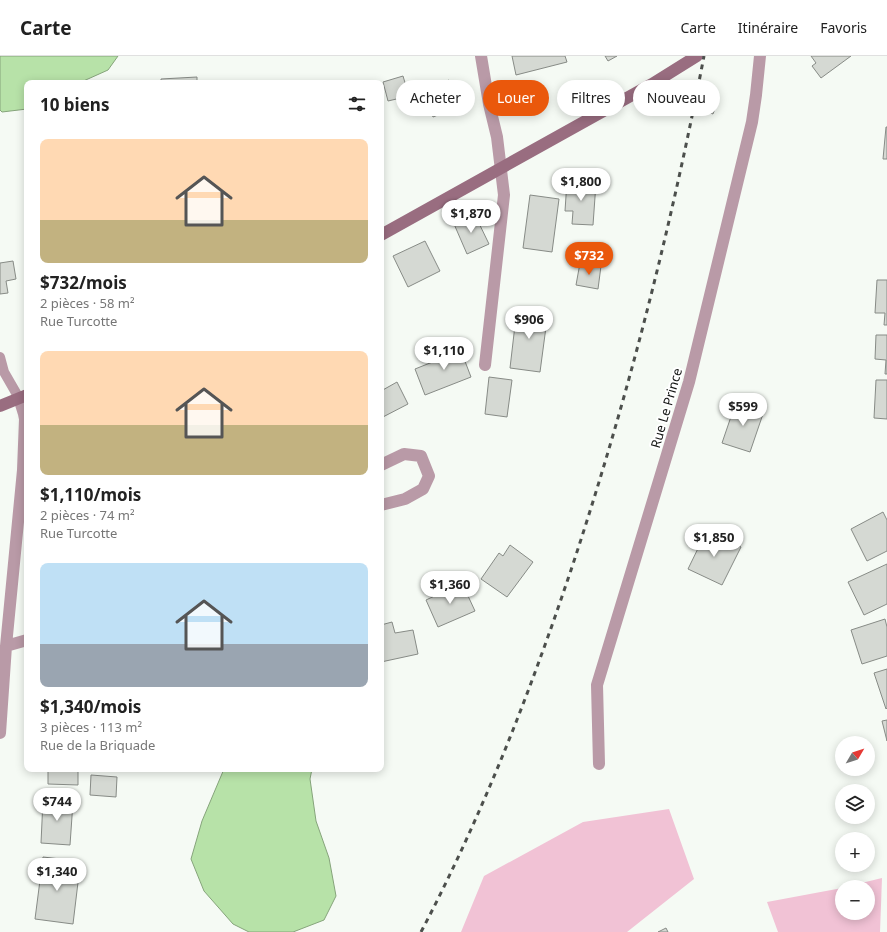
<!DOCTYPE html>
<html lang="fr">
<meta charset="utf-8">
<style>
:root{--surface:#fff;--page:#f2f2f2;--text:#222;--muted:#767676;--line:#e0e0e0;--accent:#ea580c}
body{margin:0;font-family:"Noto Sans",sans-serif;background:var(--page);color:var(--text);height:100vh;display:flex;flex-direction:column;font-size:15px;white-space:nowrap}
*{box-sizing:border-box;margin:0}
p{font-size:13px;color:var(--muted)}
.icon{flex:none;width:22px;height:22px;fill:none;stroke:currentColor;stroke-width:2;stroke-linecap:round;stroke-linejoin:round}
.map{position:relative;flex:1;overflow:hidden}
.panel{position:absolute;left:24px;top:24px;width:360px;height:692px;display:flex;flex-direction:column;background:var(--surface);border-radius:8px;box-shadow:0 2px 10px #0003}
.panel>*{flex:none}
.top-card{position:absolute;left:396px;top:24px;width:380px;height:36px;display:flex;gap:8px}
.needle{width:26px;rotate:51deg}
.tools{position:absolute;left:835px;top:680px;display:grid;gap:8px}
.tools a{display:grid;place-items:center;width:40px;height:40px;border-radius:50%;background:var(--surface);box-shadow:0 2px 10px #0003;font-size:20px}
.price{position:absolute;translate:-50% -34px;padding:0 9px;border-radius:14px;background:#fff;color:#222;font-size:13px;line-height:26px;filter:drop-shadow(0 1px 2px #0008)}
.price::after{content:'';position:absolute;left:50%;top:24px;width:12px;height:9px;margin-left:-6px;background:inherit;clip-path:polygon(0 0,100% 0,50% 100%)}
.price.current{background:var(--accent);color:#fff}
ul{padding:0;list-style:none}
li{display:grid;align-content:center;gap:8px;height:212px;padding:0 16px}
li span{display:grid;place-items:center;height:124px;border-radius:8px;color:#555}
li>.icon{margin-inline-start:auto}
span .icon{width:72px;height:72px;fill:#fffc;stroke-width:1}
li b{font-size:17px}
h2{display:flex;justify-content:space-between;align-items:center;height:48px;padding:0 16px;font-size:17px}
.tag{padding:0 14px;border-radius:18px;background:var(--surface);box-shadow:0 2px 10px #0003;font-size:14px;line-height:36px}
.tag.current{background:var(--accent);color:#fff}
header{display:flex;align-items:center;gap:24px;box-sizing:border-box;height:56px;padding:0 20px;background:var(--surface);border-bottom:1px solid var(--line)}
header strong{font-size:19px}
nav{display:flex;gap:22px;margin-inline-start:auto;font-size:14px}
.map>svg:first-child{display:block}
.green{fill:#f1c2d5}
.water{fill:#b7e2a8;stroke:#86a47b}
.building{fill:#d5d9d3;stroke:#878b86}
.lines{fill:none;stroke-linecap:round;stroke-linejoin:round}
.lane{stroke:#b99aa7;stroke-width:10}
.street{stroke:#b99aa7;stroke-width:12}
.secondary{stroke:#996d80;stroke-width:12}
.rail{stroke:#4c4f4c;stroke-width:3;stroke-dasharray:5 5;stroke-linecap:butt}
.labels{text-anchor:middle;stroke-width:4;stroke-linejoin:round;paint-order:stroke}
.street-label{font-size:13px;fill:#121412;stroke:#fff}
</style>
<header>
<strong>Carte</strong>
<nav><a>Carte</a><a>Itinéraire</a><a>Favoris</a></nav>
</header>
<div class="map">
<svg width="887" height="876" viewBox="0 0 887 876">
<rect width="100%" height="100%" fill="#f5faf4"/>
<path class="green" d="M669,753L694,823L627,876H461L484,820L583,766Z
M882,822L880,876H778L767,846L842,832V857H868V831H845Z"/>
<path class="water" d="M0,0H118L108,14L79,27H27V53L2,56L0,54Z
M224,713H312L310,723L316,765L329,802L336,840L324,864L293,876H249L233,868L204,835L191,803L202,765Z"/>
<path class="building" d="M512,0H565L567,6L516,19Z
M605,0H617L608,5Z
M811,0H851L821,22L812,10L816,7Z
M403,20L409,40L388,45L383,26Z
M197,21V27H161V23Z
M449,24L460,50L433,61L422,35Z
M710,48L716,50L713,58L708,56Z
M886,71H887V103H883Z
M567,125L596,127L593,169L572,168L573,155H565Z
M530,139L559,143L552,196L523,192Z
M475,159L489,188L467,198L454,168Z
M425,185L440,215L408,231L393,200Z
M13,205L16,223L6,225L8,237L0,238V207Z
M580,207L601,210L598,233L576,229Z
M877,224H887V269H884L885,257H875Z
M517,252L548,256L540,316L510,312Z
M876,279H887V318H885L886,304L875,303Z
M458,287L471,321L425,339L415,313L445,301L442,293Z
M489,321L512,324L507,361L485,358Z
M876,324H887V363L874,362Z
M397,326L408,348L381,362V335Z
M736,346L764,355L750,396L722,387Z
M883,456L887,464V495L867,505L851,473Z
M707,474L741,491L722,529L688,513Z
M510,489L533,506L507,541L481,523L499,497L503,500Z
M887,508V548L864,559L848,526Z
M462,527L475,555L438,571L426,544Z
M885,563L887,571V600L862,608L851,574Z
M392,566L395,577L413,574L418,598L381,606V579L382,578L381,569Z
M887,613V652L886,653L874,617Z
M887,664V685L882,665Z
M48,713H78V729L48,728Z
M91,719L117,721L116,741L90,739Z
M43,744L73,746L70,789L41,787Z
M43,801L69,804L67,817L79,818L73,868L35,863Z
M666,872L668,876H658Z"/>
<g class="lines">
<path class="lane" d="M0,301L4,316L19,342"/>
<path class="street" d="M481,0L489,48L497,81L504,139L485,309
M381,409L404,398L421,400L429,420L423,433L405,443L381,449
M6,590L27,584
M0,677L6,590L23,414L25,363L24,358L19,342
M599,708L597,629L689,326L752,66L756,39L760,0"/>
<path class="secondary" d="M381,179L652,28L697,0
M0,350L27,339"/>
<path class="rail" d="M421,876C483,758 531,634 573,508C628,341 671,172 704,0"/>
</g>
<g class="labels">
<g class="street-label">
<text transform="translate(666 352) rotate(-74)" y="5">Rue Le Prince</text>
</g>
</g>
</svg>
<div class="tools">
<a><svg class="needle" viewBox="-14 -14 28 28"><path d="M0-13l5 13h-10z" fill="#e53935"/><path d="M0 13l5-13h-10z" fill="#767676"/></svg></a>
<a><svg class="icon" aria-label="layers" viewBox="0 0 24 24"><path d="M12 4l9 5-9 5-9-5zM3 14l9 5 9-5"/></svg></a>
<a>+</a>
<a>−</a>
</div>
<b class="price" style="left:581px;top:146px">$1,800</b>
<b class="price" style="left:471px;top:178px">$1,870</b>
<b class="price current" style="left:589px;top:220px">$732</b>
<b class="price" style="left:529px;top:284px">$906</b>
<b class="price" style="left:444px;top:315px">$1,110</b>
<b class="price" style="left:743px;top:371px">$599</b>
<b class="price" style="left:714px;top:502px">$1,850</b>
<b class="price" style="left:450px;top:549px">$1,360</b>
<b class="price" style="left:57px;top:766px">$744</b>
<b class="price" style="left:57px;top:836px">$1,340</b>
<div class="top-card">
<a class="tag">Acheter</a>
<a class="tag current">Louer</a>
<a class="tag">Filtres</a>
<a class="tag">Nouveau</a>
</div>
<section class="panel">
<h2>10 biens<svg class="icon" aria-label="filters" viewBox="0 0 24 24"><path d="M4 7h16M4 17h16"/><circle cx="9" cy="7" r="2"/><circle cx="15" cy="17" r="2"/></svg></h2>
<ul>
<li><span style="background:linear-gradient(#ffd9b3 65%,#c2b280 0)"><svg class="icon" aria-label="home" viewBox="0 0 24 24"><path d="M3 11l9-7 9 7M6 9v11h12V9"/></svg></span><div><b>$732/mois</b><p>2 pièces · 58 m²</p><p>Rue Turcotte</p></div></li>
<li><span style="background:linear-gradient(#ffd9b3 60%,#c2b280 0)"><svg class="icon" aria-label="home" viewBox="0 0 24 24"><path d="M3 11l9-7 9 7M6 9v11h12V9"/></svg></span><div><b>$1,110/mois</b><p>2 pièces · 74 m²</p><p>Rue Turcotte</p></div></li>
<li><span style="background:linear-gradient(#bfe0f5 65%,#9aa5b1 0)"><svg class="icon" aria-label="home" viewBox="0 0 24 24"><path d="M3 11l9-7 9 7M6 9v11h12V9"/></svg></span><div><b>$1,340/mois</b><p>3 pièces · 113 m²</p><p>Rue de la Briquade</p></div></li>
</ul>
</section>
</div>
